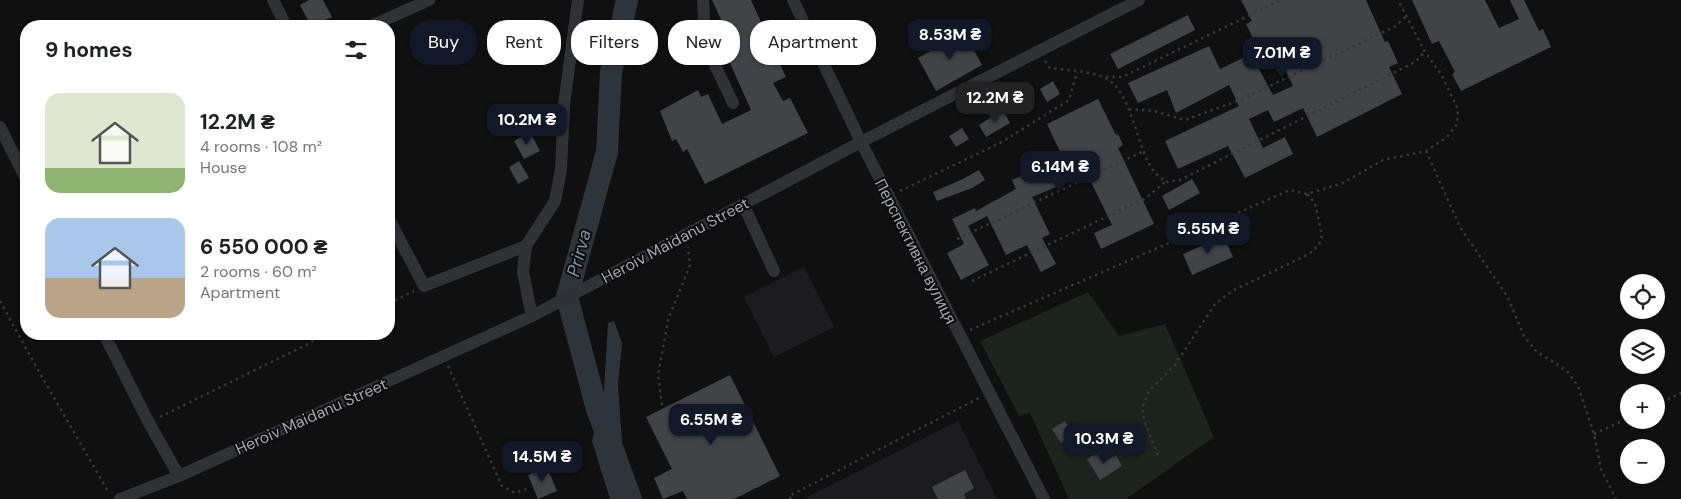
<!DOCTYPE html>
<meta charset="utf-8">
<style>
:root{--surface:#fff;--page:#f2f2f2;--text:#202124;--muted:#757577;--accent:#111827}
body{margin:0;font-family:"DM Sans",sans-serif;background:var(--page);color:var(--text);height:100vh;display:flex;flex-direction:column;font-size:19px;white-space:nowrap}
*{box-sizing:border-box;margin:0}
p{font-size:16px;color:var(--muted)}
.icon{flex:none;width:28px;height:28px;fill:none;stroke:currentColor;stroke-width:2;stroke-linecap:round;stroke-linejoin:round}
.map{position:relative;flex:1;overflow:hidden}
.side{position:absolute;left:20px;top:20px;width:375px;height:320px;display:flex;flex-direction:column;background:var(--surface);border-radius:20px;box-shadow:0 1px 4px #0004}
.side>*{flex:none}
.guide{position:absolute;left:410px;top:20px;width:475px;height:45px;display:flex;gap:10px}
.buttons{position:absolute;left:1620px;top:274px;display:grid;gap:10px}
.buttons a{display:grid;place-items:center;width:45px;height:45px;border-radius:50%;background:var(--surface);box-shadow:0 1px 4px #0004;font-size:25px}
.price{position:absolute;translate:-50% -42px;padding:0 11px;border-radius:10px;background:var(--accent);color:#fff;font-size:16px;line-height:32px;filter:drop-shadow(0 1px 2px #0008)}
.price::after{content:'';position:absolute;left:50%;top:30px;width:15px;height:11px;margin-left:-8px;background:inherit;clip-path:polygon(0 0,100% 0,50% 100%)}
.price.current{background:#222;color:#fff}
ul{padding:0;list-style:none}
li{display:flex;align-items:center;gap:15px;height:125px;padding:0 25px}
li span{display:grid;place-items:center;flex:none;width:140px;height:100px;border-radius:15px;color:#555}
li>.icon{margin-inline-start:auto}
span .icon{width:60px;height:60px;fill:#fffc;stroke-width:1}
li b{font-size:21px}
h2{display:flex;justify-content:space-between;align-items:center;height:60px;padding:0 25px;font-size:21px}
.chip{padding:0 18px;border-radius:20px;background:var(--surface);box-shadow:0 1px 4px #0004;font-size:18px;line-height:45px}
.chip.current{background:var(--accent);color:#fff}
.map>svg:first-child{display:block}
.built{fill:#1c1c1e}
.green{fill:#1d231d}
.water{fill:#2d353a}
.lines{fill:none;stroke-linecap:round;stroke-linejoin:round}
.river{stroke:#2d353a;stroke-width:22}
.building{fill:#414347}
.path{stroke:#37393d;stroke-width:2.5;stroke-dasharray:2.5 4;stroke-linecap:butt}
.minor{stroke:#313236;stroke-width:12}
.labels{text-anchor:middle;stroke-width:4;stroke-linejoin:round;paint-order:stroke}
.street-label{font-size:16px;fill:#a2a8b1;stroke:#0b0b0c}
.water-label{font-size:18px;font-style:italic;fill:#7b97aa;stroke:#0b0b0c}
</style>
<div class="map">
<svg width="1681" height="499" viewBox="0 0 1681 499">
<rect width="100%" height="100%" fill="#101011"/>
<path class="built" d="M804,267L834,327L774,357L744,297Z
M958,421L997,499H803Z"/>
<path class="green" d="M1088,292L1119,336L1165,324L1214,437L1126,499H1069L1030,413L1019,416L980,341Z"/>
<path class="water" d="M614,321L622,343L618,385L622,442L642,499H610L592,441L604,390L608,323Z"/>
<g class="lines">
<path class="river" d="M627,0L611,72L607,152L567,297L597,409L631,499"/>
</g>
<path class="building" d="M309,0H323L332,17L311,26L300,5Z
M712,0H751L786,77L773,83L783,101L790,98L808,133L705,184L687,149L683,152L676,139L672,141L660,111L698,90L701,97L708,94L722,124L751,110L726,54L735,50Z
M1241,0H1366L1385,42L1388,41L1398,63L1389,67L1402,94L1317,137L1303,108L1274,122L1268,110L1249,119L1263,148L1285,137L1293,154L1245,178L1228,146L1178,169L1165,141L1239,106L1229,85L1176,113L1167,90L1138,103L1128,83L1209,46L1220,69L1251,54L1273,95L1293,86L1270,38L1256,44L1246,24L1252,21Z
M1412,0H1485L1499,28L1519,19L1510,0H1524L1539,31L1543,29L1551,47L1461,91L1452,74L1455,72L1439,41L1432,44Z
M1188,15L1195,30L1118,69L1110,54Z
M432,24L444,50L424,59L412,34Z
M964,32L982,65L936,91L918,58Z
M1053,81L1060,94L1047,102L1040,89Z
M1098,99L1116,135L1118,134L1123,145L1118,148L1154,224L1101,249L1094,233L1112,225L1087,174L1032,197L1050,234L1042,238L1056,264L1041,272L1027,245L1006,255L987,216L968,226L989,265L961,280L947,253L964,244L952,219L975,208L976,211L1016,189L1012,180L1063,158L1047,124Z
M1003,110L1010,123L986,137L979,125Z
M962,128L969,139L956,147L949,136Z
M530,132L540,151L524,159L514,141Z
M519,161L529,178L518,184L509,167Z
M979,170L985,180L972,188L937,201L933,192L963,179Z
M1192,179L1200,193L1169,210L1162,196Z
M1224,236L1233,257L1192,275L1183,254Z
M730,375L780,476L734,499H687L683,491L663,499L654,478L672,469L646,417Z
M1065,421L1074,435L1061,443L1052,429Z
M1098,452L1104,462L1116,455L1122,466L1100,480L1087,459Z
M547,467L557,491L538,499L528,475Z
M965,470L974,488L964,494L966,499H938L932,487Z"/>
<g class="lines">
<path class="path" d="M1045,61L1050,68C1065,70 1089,71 1103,77C1133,88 1136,152 1156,174C1159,177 1163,179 1165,182L1180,180L1415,62L1425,52
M1106,77H1122L1281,0
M1129,109L1154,111L1185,120L1240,100L1396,26L1406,16
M1426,151L1460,227L1507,296L1524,336L1536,351L1567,371L1578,386L1594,434L1601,469L1616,499
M900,191L1002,142L1069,100L1077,72
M957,239L1144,151
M972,281L1146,198L1165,182
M0,301L34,363L109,493
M389,303L414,291
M970,330L1290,190L1307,194L1343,183L1383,160L1426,151L1447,137L1457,124L1458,109L1441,74L1425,52L1398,0
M448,366L502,486L515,493L530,488
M662,405L658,375L668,320L690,265L688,247
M1656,405L1681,393
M160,417L328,334
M1594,434L1629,418
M1158,455L1144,421L1142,408L1149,391L1175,365L1215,304L1232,291L1309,254L1319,245L1322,236L1315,203L1307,194
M791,499L789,496L979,398"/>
<path class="minor" d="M273,0L286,26
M703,0L705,44L733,103
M793,0L861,142L1044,499
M371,26L429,0
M0,127L26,179
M743,204L774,271
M389,219L424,286L526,246
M532,316L523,272L526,246L555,201L561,170L564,105L578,0
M104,334L149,423L179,476
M120,499L179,476L532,316L861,142L1139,0"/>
</g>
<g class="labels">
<g class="street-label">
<text transform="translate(675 240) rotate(-28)" y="6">Heroiv Maidanu Street</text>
<text transform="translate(916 251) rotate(63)" y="6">Перспективна вулиця</text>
<text transform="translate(311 416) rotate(-24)" y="6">Heroiv Maidanu Street</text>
</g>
<g class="water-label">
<text transform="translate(579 253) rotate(-75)" y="6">Prirva</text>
</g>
</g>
</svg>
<div class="buttons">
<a><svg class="icon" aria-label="locate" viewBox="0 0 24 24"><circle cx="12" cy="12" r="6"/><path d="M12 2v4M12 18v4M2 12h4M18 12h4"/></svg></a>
<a><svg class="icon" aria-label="layers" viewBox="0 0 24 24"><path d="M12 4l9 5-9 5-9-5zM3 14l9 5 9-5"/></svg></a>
<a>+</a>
<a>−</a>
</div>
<b class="price" style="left:950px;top:61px">8.53M ₴</b>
<b class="price" style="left:1282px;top:79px">7.01M ₴</b>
<b class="price current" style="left:995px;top:124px">12.2M ₴</b>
<b class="price" style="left:527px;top:146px">10.2M ₴</b>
<b class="price" style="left:1060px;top:193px">6.14M ₴</b>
<b class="price" style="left:1208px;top:255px">5.55M ₴</b>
<b class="price" style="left:711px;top:446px">6.55M ₴</b>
<b class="price" style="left:1104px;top:465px">10.3M ₴</b>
<b class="price" style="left:542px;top:483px">14.5M ₴</b>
<div class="guide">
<a class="chip current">Buy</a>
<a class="chip">Rent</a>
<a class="chip">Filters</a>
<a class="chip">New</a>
<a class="chip">Apartment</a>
</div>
<section class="side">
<h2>9 homes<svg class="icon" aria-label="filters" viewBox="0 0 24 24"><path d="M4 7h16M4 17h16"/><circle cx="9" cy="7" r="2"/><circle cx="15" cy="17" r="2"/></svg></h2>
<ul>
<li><span style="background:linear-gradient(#dfe7d0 75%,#8fb573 0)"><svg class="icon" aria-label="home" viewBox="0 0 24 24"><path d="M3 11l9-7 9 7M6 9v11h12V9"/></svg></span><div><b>12.2M ₴</b><p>4 rooms · 108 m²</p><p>House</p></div></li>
<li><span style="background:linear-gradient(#a9c7e8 60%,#b9a48a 0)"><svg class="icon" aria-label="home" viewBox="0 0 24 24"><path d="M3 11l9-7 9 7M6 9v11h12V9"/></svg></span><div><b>6 550 000 ₴</b><p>2 rooms · 60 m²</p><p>Apartment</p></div></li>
</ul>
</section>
</div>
